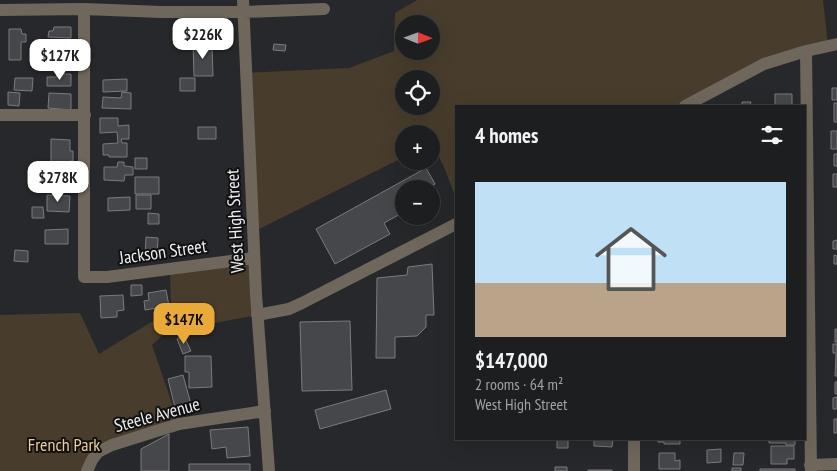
<!DOCTYPE html>
<meta charset="utf-8">
<style>
:root{--surface:#1d1e20;--page:#252729;--text:#f1f3f6;--muted:#a0a2a5;--line:#3b3c3e;--accent:#eaaa39}
body{margin:0;font-family:"PT Sans Narrow",sans-serif;background:var(--page);color:var(--text);height:100vh;display:flex;flex-direction:column;font-size:19px;white-space:nowrap}
*{box-sizing:border-box;margin:0}
p{font-size:16px;color:var(--muted)}
.icon{flex:none;width:28px;height:28px;fill:none;stroke:currentColor;stroke-width:2;stroke-linecap:round;stroke-linejoin:round}
.map{position:relative;flex:1;overflow:hidden}
.sheet{position:absolute;left:455px;top:105px;width:351px;height:335px;display:flex;flex-direction:column;background:var(--surface);border-radius:0px;box-shadow:0 5px 20px #0002,0 0 0 1px var(--line)}
.sheet>*{flex:none}
.needle{width:32px;rotate:91deg}
.buttons{position:absolute;left:395px;top:15px;display:grid;gap:10px}
.buttons a{display:grid;place-items:center;width:45px;height:45px;border-radius:50%;background:var(--surface);box-shadow:0 5px 20px #0002,0 0 0 1px var(--line);font-size:25px}
.price{position:absolute;translate:-50% -42px;padding:0 11px;border-radius:10px;background:#fff;color:#222;font-size:16px;line-height:32px;filter:drop-shadow(0 1px 2px #0008)}
.price::after{content:'';position:absolute;left:50%;top:30px;width:15px;height:11px;margin-left:-8px;background:inherit;clip-path:polygon(0 0,100% 0,50% 100%)}
.price.on{background:var(--accent);color:#111}
ul{padding:0;list-style:none}
li{display:grid;align-content:center;gap:10px;height:265px;padding:0 20px}
li+li{border-top:1px solid var(--line)}
li span{display:grid;place-items:center;height:155px;border-radius:0px;color:#555}
li>.icon{margin-inline-start:auto}
span .icon{width:90px;height:90px;fill:#fffc;stroke-width:1}
li b{font-size:21px}
h2{display:flex;justify-content:space-between;align-items:center;height:60px;padding:0 20px;font-size:21px}
.map>svg:first-child{display:block}
.green{fill:#483d2c;fill-rule:evenodd}
.building{fill:#46474a;stroke:#7b7b7f}
.lines{fill:none;stroke-linecap:round;stroke-linejoin:round}
.minor{stroke:#6f675b;stroke-width:12}
.labels{text-anchor:middle;stroke-width:4;stroke-linejoin:round;paint-order:stroke}
.street-label{font-size:18px;fill:#eeeef1;stroke:#111112}
.park-label{font-size:18px;fill:#efcd9b;stroke:#111112}
</style>
<div class="map">
<svg width="837" height="471" viewBox="0 0 837 471">
<rect width="100%" height="100%" fill="#27282b"/>
<path class="green" d="M417,0H823L828,45L806,51L685,106H456V198L444,167L432,143H431V134H404V157L253,232L246,73L349,68L394,51L395,13ZM404,24H431V51H404ZM404,79H431V106H404Z
M254,258L257,315L166,332L152,345L179,424L112,445L87,471H0V315L80,313L99,354L171,310L170,269Z"/>
<path class="building" d="M54,27H71V38L48,37L49,31H53Z
M9,29H21L22,34H26V42H21V60H9Z
M193,44H212L213,76H194Z
M274,44L286,45L285,51L273,50Z
M47,46H71V59L47,60Z
M57,74H71V86H47V77H57Z
M15,78H33L32,91L14,90Z
M180,78H195V91H180Z
M127,79V91L103,92V80Z
M832,88H837V100H832Z
M8,92L20,93L19,106L8,105Z
M122,92L131,93V109L102,108L103,97L121,98Z
M49,93L71,94V110L48,108Z
M775,94H792V106H775Z
M742,102H751L750,106H742Z
M834,103H837V122H834Z
M100,118H118V126L129,125V139H121L122,143H127V157H109V155H103V144L118,143L117,132L100,133Z
M198,127H216V139H198Z
M831,131H837V149H831Z
M51,139L70,140V151H73V161H70V173H51Z
M834,154H837V166H834Z
M135,158H147V169H135Z
M118,162H124V166L133,167V175H125L124,181L104,180V167H117Z
M426,168L435,184L426,189H404V212L384,223L390,234L335,264L316,229Z
M833,174H837V187H833Z
M52,176L70,177L69,190H51Z
M135,177H159V194H135Z
M47,195L70,196L69,212L47,211Z
M136,195H151V209H136Z
M130,197V210L108,211V198Z
M32,207H43L44,218H32Z
M148,213L159,214V224H148Z
M68,229V244H45V230Z
M146,237L158,238L157,258L145,257Z
M837,240V249H833V241Z
M15,250L28,251V262L14,261Z
M834,255L837,256V264H834Z
M432,264L434,315H426V327L417,336L395,337V358H376L377,278L407,275L408,267Z
M131,285H142V295L131,296Z
M166,290L169,306L145,310L144,301L149,300L148,293Z
M123,295L124,310L117,311V317L101,318L100,296Z
M350,321L352,390L302,391L300,322Z
M835,329H837V342H835Z
M184,336L191,351L183,354L177,339Z
M833,344H837V376H835L836,353H833Z
M185,356H211L212,387L189,388V372H185Z
M183,375L193,412L177,416L168,379Z
M835,382H837V394H835Z
M386,390L391,409L320,429L315,410Z
M837,397V409H833V398Z
M834,419H837V433H834Z
M248,427L250,456L227,458L226,447L212,449L210,430Z
M169,434V471H141V449Z
M557,439H568V448H557Z
M594,439H613L612,447L594,446Z
M658,439H680V444H664V442H658Z
M769,439H795V445H786V443H769Z
M771,446H794V459H787V464H771Z
M721,449V462L707,463V450Z
M659,453H675V461L680,460V469H659Z
M734,453H744L743,465H733Z
M189,464H250V471H189Z
M555,467H567V471H555Z
M732,468H741V471H732Z
M760,469H795V471H760Z
M588,470H612V471H588Z"/>
<g class="lines">
<path class="minor" d="M243,0L256,294L269,471
M84,9V277H107L254,258
M0,10L84,9L161,12H244L324,9
M806,51L811,471
M685,106L764,64L806,51L837,44
M0,115H85
M257,315L289,309L302,303L456,224
M634,439V471
M810,465L837,464
M87,471L92,460L98,452L112,445L179,424L265,411"/>
</g>
<g class="labels">
<g class="street-label">
<text transform="translate(235 221) rotate(-93)" y="6">West High Street</text>
<text transform="translate(163 252) rotate(-8)" y="6">Jackson Street</text>
<text transform="translate(157 415) rotate(-15)" y="6">Steele Avenue</text>
</g>
<g class="park-label">
<text x="64" y="451">French Park</text>
</g>
</g>
</svg>
<div class="buttons">
<a><svg class="needle" viewBox="-14 -14 28 28"><path d="M0-13l5 13h-10z" fill="#e53935"/><path d="M0 13l5-13h-10z" fill="#a0a2a5"/></svg></a>
<a><svg class="icon" aria-label="locate" viewBox="0 0 24 24"><circle cx="12" cy="12" r="6"/><path d="M12 2v4M12 18v4M2 12h4M18 12h4"/></svg></a>
<a>+</a>
<a>−</a>
</div>
<b class="price" style="left:203px;top:60px">$226K</b>
<b class="price" style="left:60px;top:81px">$127K</b>
<b class="price" style="left:58px;top:203px">$278K</b>
<b class="price on" style="left:184px;top:345px">$147K</b>
<section class="sheet">
<h2>4 homes<svg class="icon" aria-label="filters" viewBox="0 0 24 24"><path d="M4 7h16M4 17h16"/><circle cx="9" cy="7" r="2"/><circle cx="15" cy="17" r="2"/></svg></h2>
<ul>
<li><span style="background:linear-gradient(#bfe0f5 65%,#b9a48a 0)"><svg class="icon" aria-label="home" viewBox="0 0 24 24"><path d="M3 11l9-7 9 7M6 9v11h12V9"/></svg></span><div><b>$147,000</b><p>2 rooms · 64 m²</p><p>West High Street</p></div></li>
</ul>
</section>
</div>
